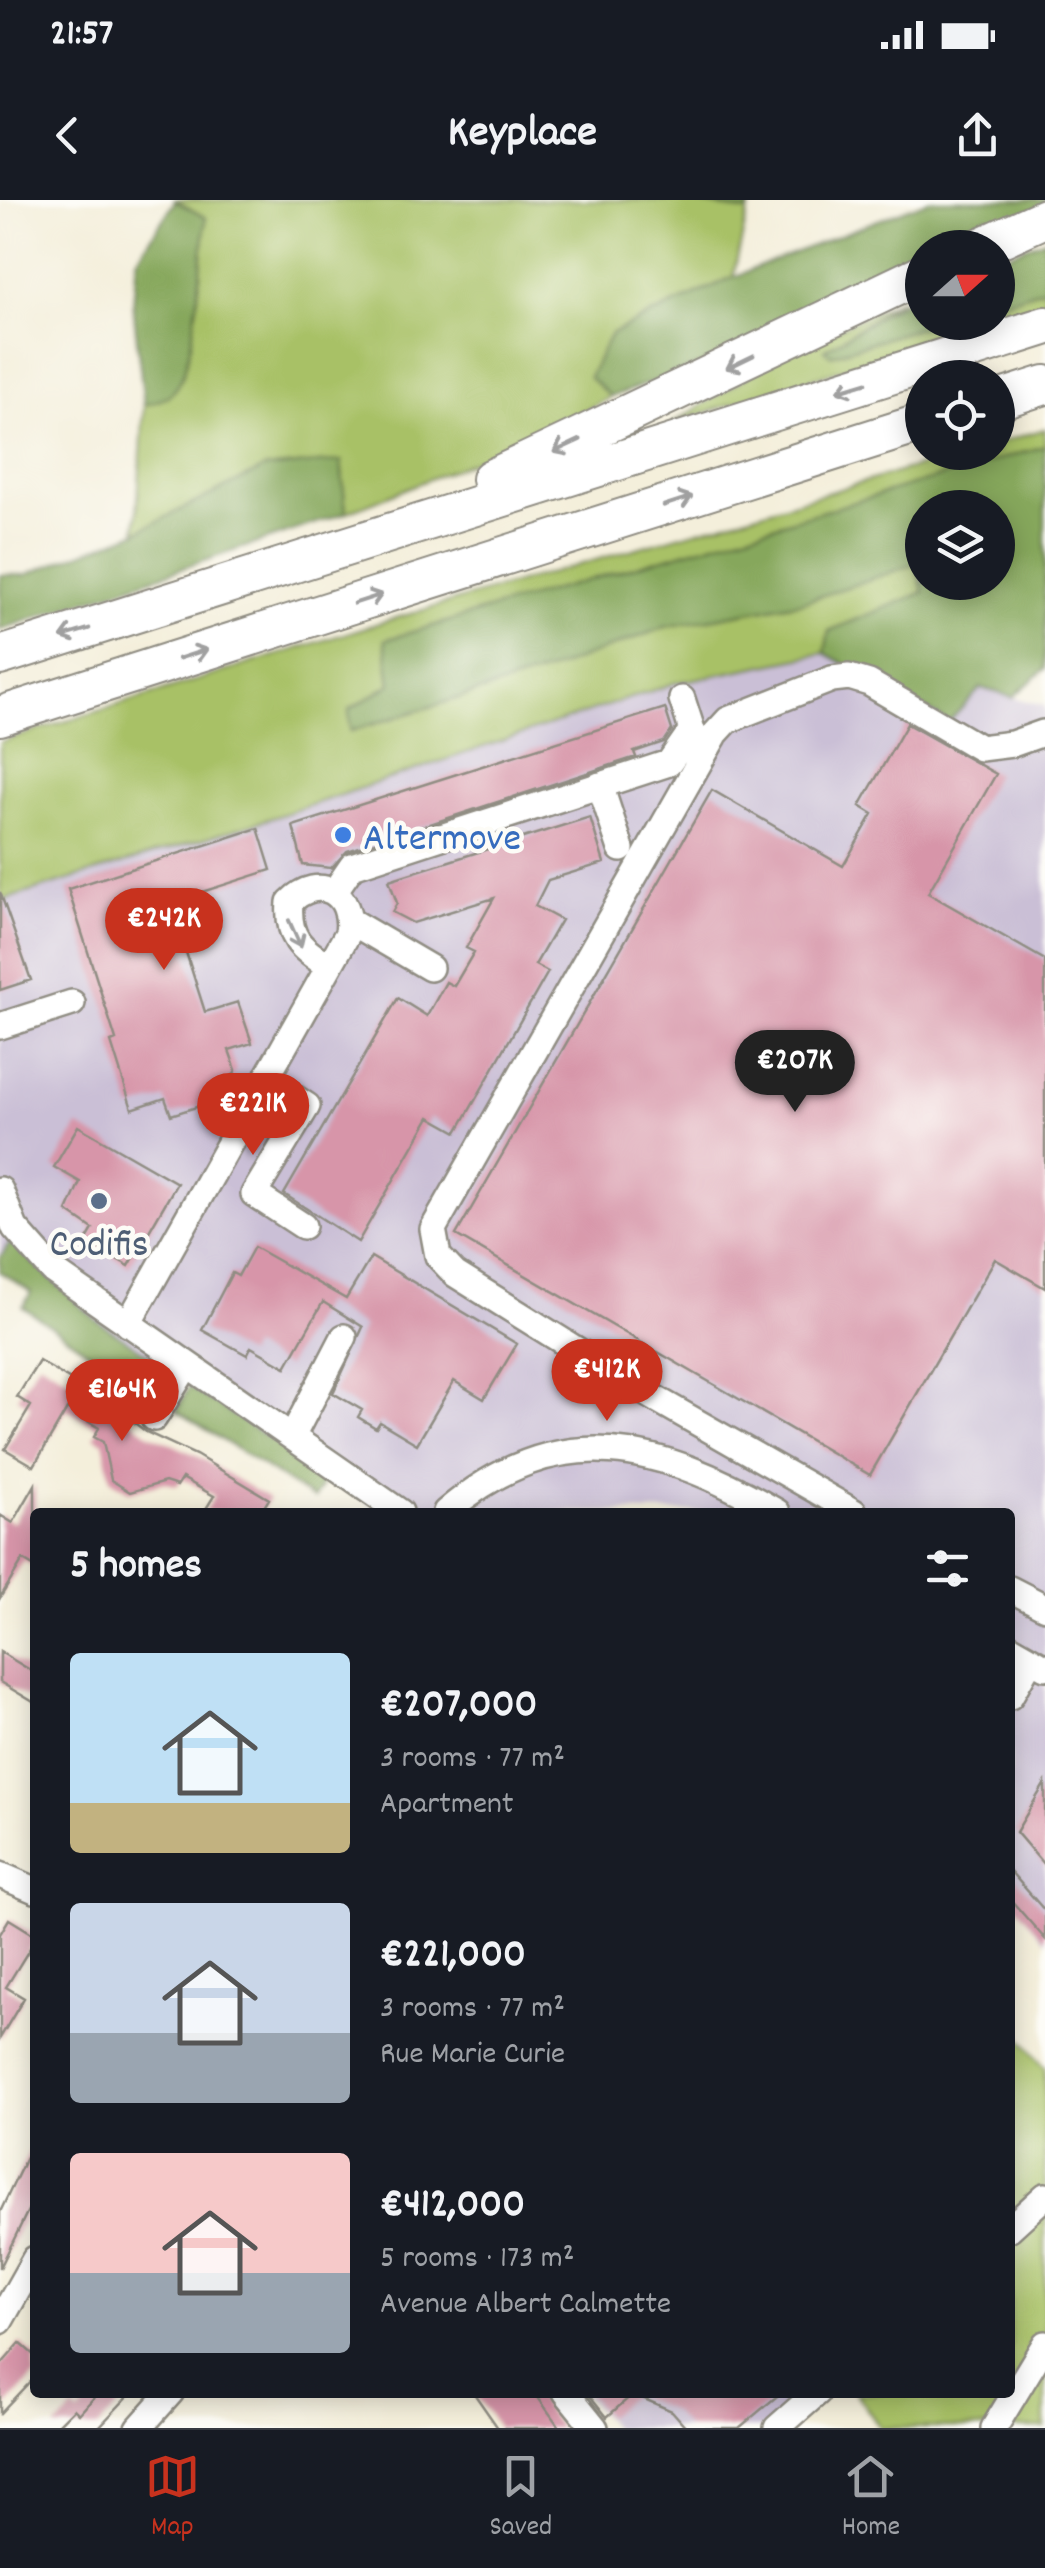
<!DOCTYPE html>
<meta charset="utf-8">
<style>
:root{--surface:#171b24;--page:#20242c;--text:#f1f3f6;--muted:#9ea1a6;--line:#363941;--accent:#c8321e}
body{margin:0;font-family:Dekko,sans-serif;background:var(--page);color:var(--text);height:100vh;display:flex;flex-direction:column;font-size:38px;white-space:nowrap}
*{box-sizing:border-box;margin:0}
p{font-size:32px;color:var(--muted)}
.icon{flex:none;width:55px;height:55px;fill:none;stroke:currentColor;stroke-width:2;stroke-linecap:round;stroke-linejoin:round}
.map{position:relative;flex:1;overflow:hidden}
.panel{position:absolute;left:30px;top:1308px;width:985px;height:890px;display:flex;flex-direction:column;background:var(--surface);border-radius:10px;box-shadow:0 5px 25px #0003}
.panel>*{flex:none}
.needle{width:65px;rotate:69deg}
.fabs{position:absolute;left:905px;top:30px;display:grid;gap:20px}
.fabs a{display:grid;place-items:center;width:110px;height:110px;border-radius:50%;background:var(--surface);box-shadow:0 5px 25px #0003;font-size:50px}
.price{position:absolute;translate:-50% -85px;padding:0 22px;border-radius:35px;background:var(--accent);color:#fff;font-size:32px;line-height:65px;filter:drop-shadow(0 2px 5px #0008)}
.price::after{content:'';position:absolute;left:50%;top:60px;width:30px;height:22px;margin-left:-15px;background:inherit;clip-path:polygon(0 0,100% 0,50% 100%)}
.price.current{background:#222;color:#fff}
ul{padding:0;list-style:none}
li{display:flex;align-items:center;gap:30px;height:250px;padding:0 40px}
li span{display:grid;place-items:center;flex:none;width:280px;height:200px;border-radius:10px;color:#555}
li>.icon{margin-inline-start:auto}
span .icon{width:120px;height:120px;fill:#fffc;stroke-width:1}
li b{font-size:42px}
h2{display:flex;justify-content:space-between;align-items:center;height:120px;padding:0 40px;font-size:42px}
.status{display:flex;justify-content:space-between;align-items:center;height:70px;padding:0 50px;background:var(--surface);direction:ltr}
.status svg{height:28px;fill:currentColor}
header{display:flex;justify-content:space-between;align-items:center;height:130px;padding:0 40px;background:var(--surface);font-size:45px;font-weight:700}
.tab-bar{display:flex;justify-content:space-around;align-items:center;height:140px;border-top:2px solid var(--line);background:var(--surface);font-size:28px;color:var(--muted)}
.tab-bar a{display:grid;justify-items:center;gap:5px}
.tab-bar .current{color:var(--accent)}
.map>svg:first-child{display:block}
.industrial{fill:#cabfd6}
.green{fill:#a8c166;stroke:#6a7648;stroke-width:2.5}
.forest{fill:#86a75b;stroke:#586943;stroke-width:2.5;fill-rule:evenodd}
.building{fill:#d795a9}
.lines{fill:none;stroke-linecap:round;stroke-linejoin:round}
.minor-casing{stroke:#908d83;stroke-width:30}
.highway-casing{stroke:#908d83;stroke-width:42}
.minor{stroke:#fff;stroke-width:25}
.highway{stroke:#fff;stroke-width:38}
.oneway{stroke:#a0a0a0}
.shop-dot{fill:#3f7fe0;stroke:#fdfcf7;stroke-width:4}
.service-dot{fill:#5c6f8a;stroke:#fdfcf7;stroke-width:4}
.labels{text-anchor:middle;stroke-width:9;stroke-linejoin:round;paint-order:stroke}
.shop-label{font-size:40px;fill:#366cbe;stroke:#fdfcf7;text-anchor:start}
.service-label{font-size:40px;fill:#4e5e75;stroke:#fdfcf7}
</style>
<div class="status"><b>21:57</b><svg viewBox="0 0 49 12"><path d="M0 12V9h3v3zM5 12V6h3v6zM10 12V3h3v9zM15 12V0h3v12zM26 1h20v11H26zM47 4h2v5h-2z"/></svg></div>
<header><svg class="icon" aria-label="back" viewBox="0 0 24 24"><path d="M15 5l-7 7 7 7"/></svg>Keyplace<svg class="icon" aria-label="share" viewBox="0 0 24 24"><path d="M12 15V3M7 8l5-5 5 5M5 13v7h14v-7"/></svg></header>
<div class="map">
<svg width="1045" height="2228" viewBox="0 0 1045 2228">
<rect width="100%" height="100%" fill="#fdfcf7"/>
<filter id="ink" filterUnits="userSpaceOnUse"><feTurbulence type="fractalNoise" baseFrequency=".01" numOctaves="2"/><feDisplacementMap in="SourceGraphic" scale="20" xChannelSelector="R" yChannelSelector="G"/><feConvolveMatrix kernelMatrix="1 2 1 2 8 2 1 2 1" color-interpolation-filters="sRGB"/></filter>
<filter id="wash" filterUnits="userSpaceOnUse"><feTurbulence type="fractalNoise" baseFrequency=".0048" numOctaves="4" result="noise"/><feDisplacementMap in="SourceGraphic" scale="40" xChannelSelector="R" yChannelSelector="G"/><feGaussianBlur stdDeviation="2.25" result="paint"/><feColorMatrix in="noise" values="0 0 0 0 0 0 0 0 0 0 0 0 0 0 0 0 0 1.4 0 .05"/><feComposite in="paint" operator="in"/></filter>
<g filter="url(#wash)">
<rect width="100%" height="100%" fill="#f4efdb"/>
<path class="industrial" d="M825,453L948,522L981,488L1045,506V1741L1010,1698V1312H382L189,1187L97,1120L9,1043L0,1058V701L275,617L675,483Z
M583,2193H831L789,2228H613Z"/>
<path class="green" d="M175,0H684L748,12L733,77L611,134L589,177L611,197L530,238L346,313L341,261L265,268L136,332L144,205C156,202 169,198 177,187C196,157 201,57 206,18Z
M1045,88V104L998,119V103Z
M900,100L825,150L831,155L935,123H987L673,223L785,153Z
M1045,229V246L385,440L391,484L349,510L351,531L545,472L665,427L803,402L915,364L924,392L829,431L825,453L675,483L275,617L0,701V542L382,422L964,253L998,252V243Z
M1010,1826L1045,1868V1987L1010,2014Z
M1045,2011V2228H880L856,2193L1010,2192V2041Z"/>
<path class="forest" d="M682,0H752L748,12Z
M929,0H1045V4L954,47L922,48V63L747,148L611,197L589,177L611,134L733,77Z
M175,1L206,18C201,57 196,157 177,187C170,198 156,202 144,205L133,104L137,59Z
M1045,39V88L998,103V58Z
M922,90V122L935,123L830,155L824,150Z
M1045,246V469L1013,497L981,488L949,522L825,453L829,431L924,392L915,364L803,402L665,427L545,472L350,531L349,510L391,484L385,440ZM922,308H998V382H922Z
M341,261L346,313L0,430V375H25L136,332L265,268Z
M10,1042L96,1120L165,1166L148,1192L23,1107L31,1092L0,1072V1058Z
M189,1187L327,1276L314,1299L176,1210Z"/>
<g id="blocks">
<path class="building" d="M665,508L672,530L664,542L634,552L636,557L347,651L331,668L303,665L293,626Z
M907,524L996,574L928,693L1045,760V1088L995,1059L870,1275L456,1035L712,590L843,666L873,614L860,606Z
M590,617L604,663L548,680L535,706L561,720L535,765L548,772L457,932L430,917L358,1042L284,994L398,798L427,816L446,782L454,786L474,752L466,748L494,698L413,723L392,712L397,703L389,680Z
M258,628L271,670L170,702L205,812L238,802L252,843L229,850L236,870L219,900L171,915L165,898L132,909L111,842L116,840L68,689Z
M0,692L31,780L0,790Z
M78,926L177,983L129,1066L86,1041L93,1029L67,1011L80,982L54,967Z
M254,1047L346,1099L371,1057L517,1144L484,1199L454,1181L417,1244L380,1222L376,1228L358,1217L362,1210L333,1193L363,1127L323,1102L286,1167L251,1147L247,1155L202,1130L232,1073L238,1076Z
M39,1161L112,1205L146,1232L196,1255L269,1299L261,1312H204L214,1296L182,1278L177,1286L165,1282L130,1292L111,1280L103,1242L94,1237L99,1228L67,1209L34,1266L5,1249L31,1206L17,1197Z
M35,1285V1367L23,1360L0,1398V1315L13,1323Z
M0,1452L35,1473V1503L0,1482Z
M1045,1583V1666L1016,1632Z
M1010,1671L1045,1711V1739L1010,1699Z
M9,1719L35,1735V1740L6,1787L24,1798L0,1838V1734Z
M35,1939V1996L0,2068V2012Z
M20,2143L35,2156V2176L0,2213V2166Z
M99,2192H132L98,2228H55L74,2209L79,2214Z
M473,2192H534L560,2228H498Z
M587,2192H782L739,2228H687L672,2211L633,2194L607,2217Z"/>
</g>
</g>
<g filter="url(#ink)">
<use href="#blocks" fill-opacity="0" stroke="#908d83" stroke-width="2.5"/>
<g class="lines">
<defs>
<path id="minor" d="M600,585L621,649
M334,692L352,666L669,563L692,530L682,499
M350,721L430,768
M0,826L72,803
M266,879L307,906L254,994L303,1026
M0,990L15,1028L53,1071L400,1312
M128,1124L348,733C354,693 319,673 290,702C287,737 300,749 329,766
M154,1218L187,1165
M292,1237L344,1137
M446,1312C559,1215 661,1245 777,1312
M854,1312L644,1192L455,1074L438,1056L433,1029L716,533L728,520L832,479L849,477L869,483L980,548L1012,544L1043,533
M1010,1389L1045,1407
M1010,1447L1045,1467
M1010,1496L1031,1459
M0,1675L35,1690
M1010,2028L1045,1996
M0,2121L35,2059
M566,2192L595,2228
M139,2228L171,2192
M777,2228L818,2192
M994,2228L1045,2144"/>
<path id="highway" d="M979,48L1045,18
M998,200L1045,185
M491,279L922,74
M0,456L1045,126
M0,516L922,223"/>
</defs>
<use href="#minor" class="minor-casing"/>
<use href="#highway" class="highway-casing"/>
<use href="#minor" class="minor"/>
<use href="#highway" class="highway"/>
</g>
<defs><path id="oneway-shaft" d="M-6 0H5M1.5-3L5.5 0L1.5 3" fill="none" stroke-width="1.6" stroke-linecap="round" stroke-linejoin="round" transform="scale(2.5)"/></defs>
<g class="oneway">
<use href="#oneway-shaft" transform="translate(740 162) rotate(154)"/>
<use href="#oneway-shaft" transform="translate(852 187) rotate(163)"/>
<use href="#oneway-shaft" transform="translate(567 246) rotate(155)"/>
<use href="#oneway-shaft" transform="translate(678 301) rotate(-18)"/>
<use href="#oneway-shaft" transform="translate(368 399) rotate(-18)"/>
<use href="#oneway-shaft" transform="translate(75 433) rotate(163)"/>
<use href="#oneway-shaft" transform="translate(193 454) rotate(-18)"/>
<use href="#oneway-shaft" transform="translate(295 734) rotate(66)"/>
</g>
</g>
<circle class="shop-dot" cx="343" cy="635" r="10"/>
<circle class="service-dot" cx="99" cy="1001" r="10"/>
<g class="labels">
<g class="shop-label">
<text x="363" y="649">Altermove</text>
</g>
<g class="service-label">
<text x="99" y="1055">Codifis</text>
</g>
</g>
</svg>
<div class="fabs">
<a><svg class="needle" viewBox="-14 -14 28 28"><path d="M0-13l5 13h-10z" fill="#e53935"/><path d="M0 13l5-13h-10z" fill="#9ea1a6"/></svg></a>
<a><svg class="icon" aria-label="locate" viewBox="0 0 24 24"><circle cx="12" cy="12" r="6"/><path d="M12 2v4M12 18v4M2 12h4M18 12h4"/></svg></a>
<a><svg class="icon" aria-label="layers" viewBox="0 0 24 24"><path d="M12 4l9 5-9 5-9-5zM3 14l9 5 9-5"/></svg></a>
</div>
<b class="price" style="left:164px;top:773px">€242K</b>
<b class="price current" style="left:795px;top:915px">€207K</b>
<b class="price" style="left:253px;top:958px">€221K</b>
<b class="price" style="left:607px;top:1224px">€412K</b>
<b class="price" style="left:122px;top:1244px">€164K</b>
<section class="panel">
<h2>5 homes<svg class="icon" aria-label="filters" viewBox="0 0 24 24"><path d="M4 7h16M4 17h16"/><circle cx="9" cy="7" r="2"/><circle cx="15" cy="17" r="2"/></svg></h2>
<ul>
<li><span style="background:linear-gradient(#bfe0f5 75%,#c2b280 0)"><svg class="icon" aria-label="home" viewBox="0 0 24 24"><path d="M3 11l9-7 9 7M6 9v11h12V9"/></svg></span><div><b>€207,000</b><p>3 rooms · 77 m²</p><p>Apartment</p></div></li>
<li><span style="background:linear-gradient(#c9d6e8 65%,#9aa5b1 0)"><svg class="icon" aria-label="home" viewBox="0 0 24 24"><path d="M3 11l9-7 9 7M6 9v11h12V9"/></svg></span><div><b>€221,000</b><p>3 rooms · 77 m²</p><p>Rue Marie Curie</p></div></li>
<li><span style="background:linear-gradient(#f6c9c9 60%,#9aa5b1 0)"><svg class="icon" aria-label="home" viewBox="0 0 24 24"><path d="M3 11l9-7 9 7M6 9v11h12V9"/></svg></span><div><b>€412,000</b><p>5 rooms · 173 m²</p><p>Avenue Albert Calmette</p></div></li>
</ul>
</section>
</div>
<nav class="tab-bar">
<a class="current"><svg class="icon" aria-label="map" viewBox="0 0 24 24"><path d="M3 6l6-2 6 2 6-2v14l-6 2-6-2-6 2zM9 4v14M15 6v14"/></svg>Map</a>
<a><svg class="icon" aria-label="saved" viewBox="0 0 24 24"><path d="M7 4h10v16l-5-4-5 4z"/></svg>Saved</a>
<a><svg class="icon" aria-label="home" viewBox="0 0 24 24"><path d="M3 11l9-7 9 7M6 9v11h12V9"/></svg>Home</a>
</nav>
